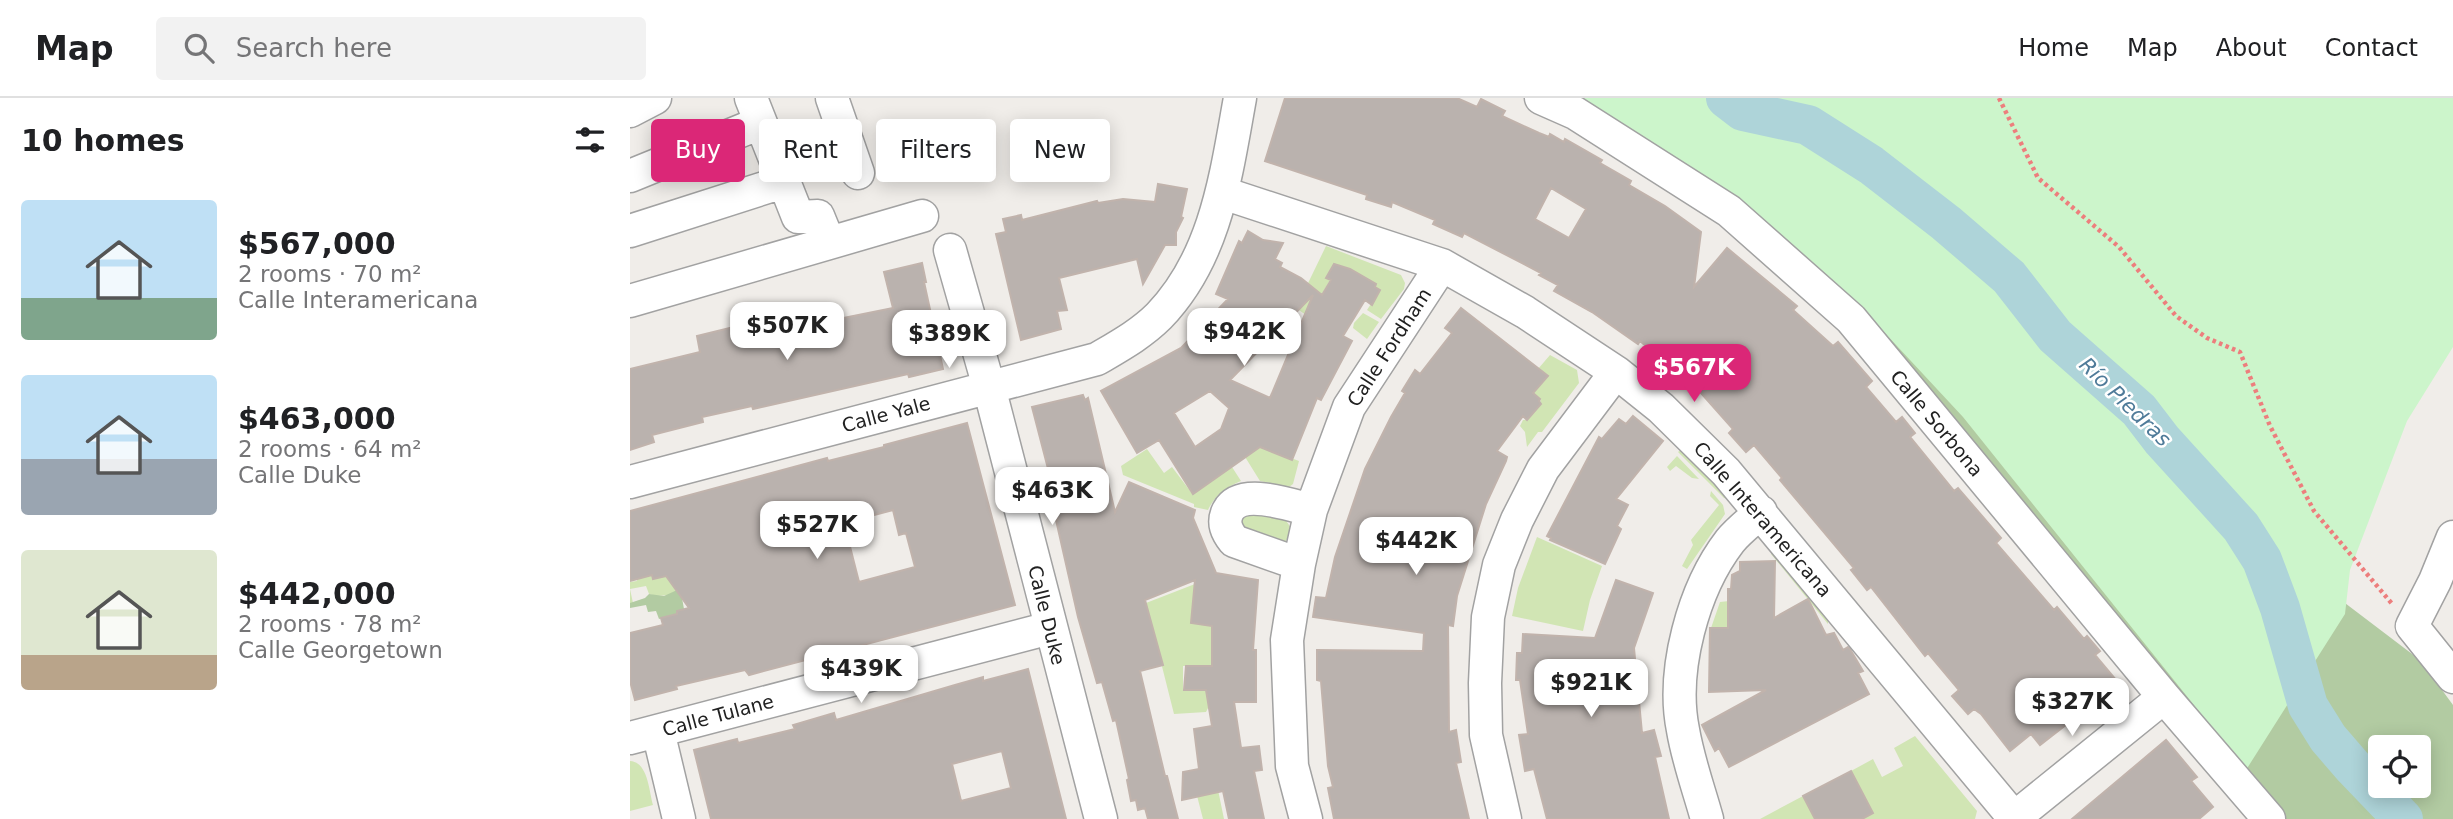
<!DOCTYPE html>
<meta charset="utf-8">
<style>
:root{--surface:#fff;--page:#f2f2f2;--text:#202124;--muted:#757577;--line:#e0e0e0;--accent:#db2777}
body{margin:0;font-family:"DejaVu Sans",sans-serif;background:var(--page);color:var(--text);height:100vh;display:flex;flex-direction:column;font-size:26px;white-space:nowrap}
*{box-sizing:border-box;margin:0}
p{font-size:23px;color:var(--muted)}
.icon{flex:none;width:38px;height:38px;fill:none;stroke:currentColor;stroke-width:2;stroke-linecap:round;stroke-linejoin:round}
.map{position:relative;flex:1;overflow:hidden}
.drawer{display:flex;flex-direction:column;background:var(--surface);width:630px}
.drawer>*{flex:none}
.top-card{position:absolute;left:21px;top:21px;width:665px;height:63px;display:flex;gap:14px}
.controls{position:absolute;left:1738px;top:637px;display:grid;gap:14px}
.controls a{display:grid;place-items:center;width:63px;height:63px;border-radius:7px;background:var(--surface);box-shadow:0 4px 18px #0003;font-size:35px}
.price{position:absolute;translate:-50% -60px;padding:0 16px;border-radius:14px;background:#fff;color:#222;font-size:23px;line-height:46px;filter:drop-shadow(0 2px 4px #0008)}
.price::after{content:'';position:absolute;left:50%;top:42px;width:21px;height:16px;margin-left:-10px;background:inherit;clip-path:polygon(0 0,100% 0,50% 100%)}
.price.selected{background:var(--accent);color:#fff}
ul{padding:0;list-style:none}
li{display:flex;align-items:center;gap:21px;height:175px;padding:0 21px}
li span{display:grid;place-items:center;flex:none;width:196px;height:140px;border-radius:7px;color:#555}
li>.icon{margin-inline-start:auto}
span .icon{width:84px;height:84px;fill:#fffc;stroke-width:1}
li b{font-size:30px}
h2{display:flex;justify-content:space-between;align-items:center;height:84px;padding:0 21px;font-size:30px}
.pill{padding:0 24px;border-radius:7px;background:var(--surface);box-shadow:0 4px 18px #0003;font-size:24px;line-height:63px}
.pill.selected{background:var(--accent);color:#fff}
header{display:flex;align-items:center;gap:42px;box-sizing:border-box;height:98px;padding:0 35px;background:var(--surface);border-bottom:2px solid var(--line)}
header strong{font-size:33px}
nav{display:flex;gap:38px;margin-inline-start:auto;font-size:24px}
.search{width:490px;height:63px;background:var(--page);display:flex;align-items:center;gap:18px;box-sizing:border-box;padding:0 24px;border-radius:7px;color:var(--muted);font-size:26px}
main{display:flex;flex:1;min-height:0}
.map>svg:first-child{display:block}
.grass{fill:#d1e5b4}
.forest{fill:#b2cba2;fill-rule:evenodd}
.park{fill:#ccf5cb}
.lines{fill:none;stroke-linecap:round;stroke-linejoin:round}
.river{stroke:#aed4d9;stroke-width:40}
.building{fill:#bab2ae;stroke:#c1b3ac;stroke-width:2;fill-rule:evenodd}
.minor-casing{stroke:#a2a2a2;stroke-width:35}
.path{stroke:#ed7e7d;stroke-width:4.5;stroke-dasharray:3.5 3.5;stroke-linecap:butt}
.minor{stroke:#fff;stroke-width:32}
.labels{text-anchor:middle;stroke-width:5;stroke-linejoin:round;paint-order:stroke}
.street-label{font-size:19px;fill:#212121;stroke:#fff}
.water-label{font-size:21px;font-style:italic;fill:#4f7b99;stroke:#fff}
</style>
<header>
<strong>Map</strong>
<div class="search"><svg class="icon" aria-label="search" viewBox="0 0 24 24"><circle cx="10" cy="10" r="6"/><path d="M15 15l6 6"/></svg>Search here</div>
<nav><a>Home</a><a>Map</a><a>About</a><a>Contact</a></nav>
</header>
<main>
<section class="drawer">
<h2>10 homes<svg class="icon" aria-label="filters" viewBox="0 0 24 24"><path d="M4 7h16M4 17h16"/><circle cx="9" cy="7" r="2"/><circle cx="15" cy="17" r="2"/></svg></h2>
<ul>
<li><span style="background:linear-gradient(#bfe0f5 70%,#7fa58c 0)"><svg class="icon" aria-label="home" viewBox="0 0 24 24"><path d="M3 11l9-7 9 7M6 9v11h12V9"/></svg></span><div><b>$567,000</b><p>2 rooms · 70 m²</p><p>Calle Interamericana</p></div></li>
<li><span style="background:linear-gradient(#bfe0f5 60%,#9aa5b1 0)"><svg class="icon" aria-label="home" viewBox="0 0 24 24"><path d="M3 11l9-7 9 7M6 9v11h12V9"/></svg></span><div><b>$463,000</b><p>2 rooms · 64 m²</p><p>Calle Duke</p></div></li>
<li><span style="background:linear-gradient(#dfe7d0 75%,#b9a48a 0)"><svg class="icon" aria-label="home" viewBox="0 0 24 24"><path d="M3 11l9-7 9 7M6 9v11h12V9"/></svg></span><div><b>$442,000</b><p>2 rooms · 78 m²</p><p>Calle Georgetown</p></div></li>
</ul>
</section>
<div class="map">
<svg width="1823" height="721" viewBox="0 0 1823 721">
<rect width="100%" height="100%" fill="#f0ede9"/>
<path class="grass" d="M696,148L771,177L775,185L774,191L751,221L737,212L750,192L745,189L746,186L720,171L709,167L680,216L683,222L666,210Z
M733,215L749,224L737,241L723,230L724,225Z
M920,257L947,272L949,285L912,334H908L897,349L895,334L890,328L893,322H897L911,306L910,300L903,295L917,278L908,271Z
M610,341L669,363L663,386L659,389L630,383L607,346Z
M517,351L534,375L542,369L561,394L602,369L611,383C595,390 586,396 578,412L564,409V406L493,377L491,368Z
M1052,351L1099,401L1094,400L1048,354Z
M1047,358L1069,381L1062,380L1046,368L1040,373L1037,369Z
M1081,393L1093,407L1095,416L1057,471L1052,468L1063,447L1061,442L1089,407L1080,398Z
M611,413L655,421L661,430V436L654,445L617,439L608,416Z
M907,439L972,468L960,502L953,533L882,518L888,490Z
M1142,451L1198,520V526L1141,456Z
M3,467L18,470L23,481L47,475L72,493L43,494L41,497L26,498L19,496L16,488L0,491L3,505H0V484L7,483Z
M565,486L561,525L595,529L582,568H553V592H581V604L576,614L544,616L516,505Z
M1099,503L1111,529L1081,530L1090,504Z
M1285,638L1347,713L1345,721H1232L1243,715L1221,673L1243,661L1252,679L1273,668L1264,650Z
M0,663C18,664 19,693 23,707L0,713Z
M587,687L594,721H573L565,690Z
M1173,698L1185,721H1130Z"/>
<path class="forest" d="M952,2L1504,345L1790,562L1823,607V721H1644L1615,671L1227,205L1107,99ZM1750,649H1788V688H1750Z
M58,487L64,496L52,500L54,511L47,513V516L29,521L26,513L18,514L16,507L0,510V505L15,500L19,496L34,498Z"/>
<path class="park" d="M947,0H1823V249L1777,323L1720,472L1715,516L1616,672L1333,319L1227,205L1107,99Z"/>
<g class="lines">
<path class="river" d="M1096,0L1113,13L1178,27L1241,67L1316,125L1379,179L1425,238L1509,312L1532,342L1611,429L1632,462L1650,510L1678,608L1698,640L1723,669L1773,721"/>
</g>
<path class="building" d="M655,0H827L847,9L851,1L875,13L872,18L909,35L919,39L920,36L934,44L935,41L972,62L970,65L1001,83L999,87L1035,108L1071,134L1064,189L1097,150L1167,208L1163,212L1203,248L1208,244L1242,283L1236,289L1266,324L1272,319L1285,335L1280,339L1324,393L1328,390L1371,440L1366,445L1424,512L1427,509L1454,541L1457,538L1470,553L1465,557L1487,583L1466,600L1468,602L1410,647L1401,636L1380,653L1351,616L1344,611L1338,616L1322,598L1329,592L1298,555L1295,558L1241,489L1237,492L1221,472L1224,470L1150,382L1152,380L1124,347L1116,354L1099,335L1103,331L1063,286L1062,288L1010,243L1008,246L962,214L924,193L928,187L909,177L911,175L834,135L832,139L803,126L805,122L762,104L761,109L736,101L737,97L635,63ZM921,90L956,111L939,140L905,121Z
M528,86L557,91L551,119L553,120L546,134V147H535L513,186L507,161L429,180L437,212L427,213L431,231L391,242L366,136L376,134L373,121L391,117L392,122L467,103L468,105L493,101L525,104Z
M618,133L633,142L653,145L645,161L652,165L650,169L671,180L692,197L701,182L696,180L704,166L720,171L746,186L745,189L750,192L742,207L735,202L713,238L722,243L691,302L687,300L662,362L630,349L563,396L529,342L507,355L471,293L551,250L598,201L586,196L609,143L612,145ZM683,197L640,300L600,282ZM580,293L599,310L591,331L565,349L544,315Z
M292,165L296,184H294L313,271L279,279L278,276L123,311L122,308L72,319L73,324L22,337L24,344L0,352V271L70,254L67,238L112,227L111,220L128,216L131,229L148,226L149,233L263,210L254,174Z
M831,210L918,278L903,295L910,301L909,303L911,306L897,322L893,318L867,353L877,359L876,363L856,406L827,498L823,528L818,527L819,634L826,632L831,664L826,665L839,721H704L698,690L703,689L698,668L691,583L687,582V552L793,553L794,535L683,519L686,499L696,500L705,459L735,371L761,319L775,295L772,293L785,272L790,276L822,235L815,230Z
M453,297L455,302L458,300L485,414L499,384L565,412L563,420L586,475L628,482L623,552H626V604H604L611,650L629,648L632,672L624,673L634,721H599L593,693L552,702L553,674L569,671L564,631L582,628L576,592H554L556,568H582V528L561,525L565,482L515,502L533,567L510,573L535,678H537L548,721H518L515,710L508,712L506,702L501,703L497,682L499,681L486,622L483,623L472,584L467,585L448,519L426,422H428L420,386H422L402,309Z
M1003,318L1033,343L986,401L998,407L987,428L991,431L975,466L920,442L921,440L917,438L969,339L972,341L989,321L996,326Z
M337,325L385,507L119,577L115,572L46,588L47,591L5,602L0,583V535L33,527L31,520L47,516V513L59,510L36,478L23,481L22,477L0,483V413L197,360L198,363L254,349V347ZM263,412L269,437L276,435L285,469L229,484L214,425Z
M1145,463L1144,520L1178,501L1196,537L1204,535L1213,552L1218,549L1220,551L1233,573L1228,575L1239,596L1099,669L1089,650L1085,653L1072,627L1136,592L1079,594L1080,530H1098V491H1101L1102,477L1110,473V464Z
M986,482L1023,495L1004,550L1012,635L1024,632L1031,658L1025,659L1039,721H917L904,671L895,673L889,637L898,636L890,582H886L887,555H892L893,536L965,540Z
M398,571L436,721H81L64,652L107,641L108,645L165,631L163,627L204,615L206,622L325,587L353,579V583ZM372,653L381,690L331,703L322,666Z
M1536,642L1567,679L1561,683L1583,709L1569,721H1442Z
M1221,673L1243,715L1232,721H1185L1173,698Z"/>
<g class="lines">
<defs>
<path id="minor" d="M121,0L168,119L188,118L199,145
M202,0L228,75
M911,0L945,15L1099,113L1221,221L1534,599L1639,721
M0,13L25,0
M0,78L130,25
M593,95L812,167L895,214L986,274L1031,310L1096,374L1385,721
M0,133L153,84
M320,152L359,289L471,721
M0,203L292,118
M0,384L467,261C489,248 511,236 529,218C586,159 596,77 610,0
M1823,439L1805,483L1782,528L1823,579
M669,466L604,443C597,434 592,425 598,413C611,389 660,407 681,412
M28,633L49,721
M0,640L420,530
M676,721L662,668L657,542L669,466L681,412L719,309L812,167
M875,721L856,637L855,585L858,519L869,467L887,422L913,371L986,274
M1077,721C1069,692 1058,662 1053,632C1041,573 1063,491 1100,443C1108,433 1121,423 1131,414
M1383,721L1534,599"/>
</defs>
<use href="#minor" class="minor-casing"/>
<path class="path" d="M1369,0L1408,80L1489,149L1546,218L1577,240L1610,254L1640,328L1684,413L1763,507"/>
<use href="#minor" class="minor"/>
</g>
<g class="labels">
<g class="street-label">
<text transform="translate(759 249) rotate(-57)" y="7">Calle Fordham</text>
<text transform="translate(256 316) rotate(-15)" y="7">Calle Yale</text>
<text transform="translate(1307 325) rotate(50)" y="7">Calle Sorbona</text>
<text transform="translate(1133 421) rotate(49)" y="7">Calle Interamericana</text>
<text transform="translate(417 517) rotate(76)" y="7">Calle Duke</text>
<text transform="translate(88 617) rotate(-15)" y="7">Calle Tulane</text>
</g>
<g class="water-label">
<text transform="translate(1495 304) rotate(44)" y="7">Río Piedras</text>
</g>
</g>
</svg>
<div class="controls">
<a><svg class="icon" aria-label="locate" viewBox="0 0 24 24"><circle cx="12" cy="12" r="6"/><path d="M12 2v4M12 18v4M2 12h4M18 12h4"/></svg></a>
</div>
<b class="price" style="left:157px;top:264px">$507K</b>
<b class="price" style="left:614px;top:270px">$942K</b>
<b class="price" style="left:319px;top:272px">$389K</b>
<b class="price selected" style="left:1064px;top:306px">$567K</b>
<b class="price" style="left:422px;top:429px">$463K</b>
<b class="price" style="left:187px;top:463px">$527K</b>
<b class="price" style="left:786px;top:479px">$442K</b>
<b class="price" style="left:231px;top:607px">$439K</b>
<b class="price" style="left:961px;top:621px">$921K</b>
<b class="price" style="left:1442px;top:640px">$327K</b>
<div class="top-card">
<a class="pill selected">Buy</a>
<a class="pill">Rent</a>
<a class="pill">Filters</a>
<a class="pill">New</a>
</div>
</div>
</main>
